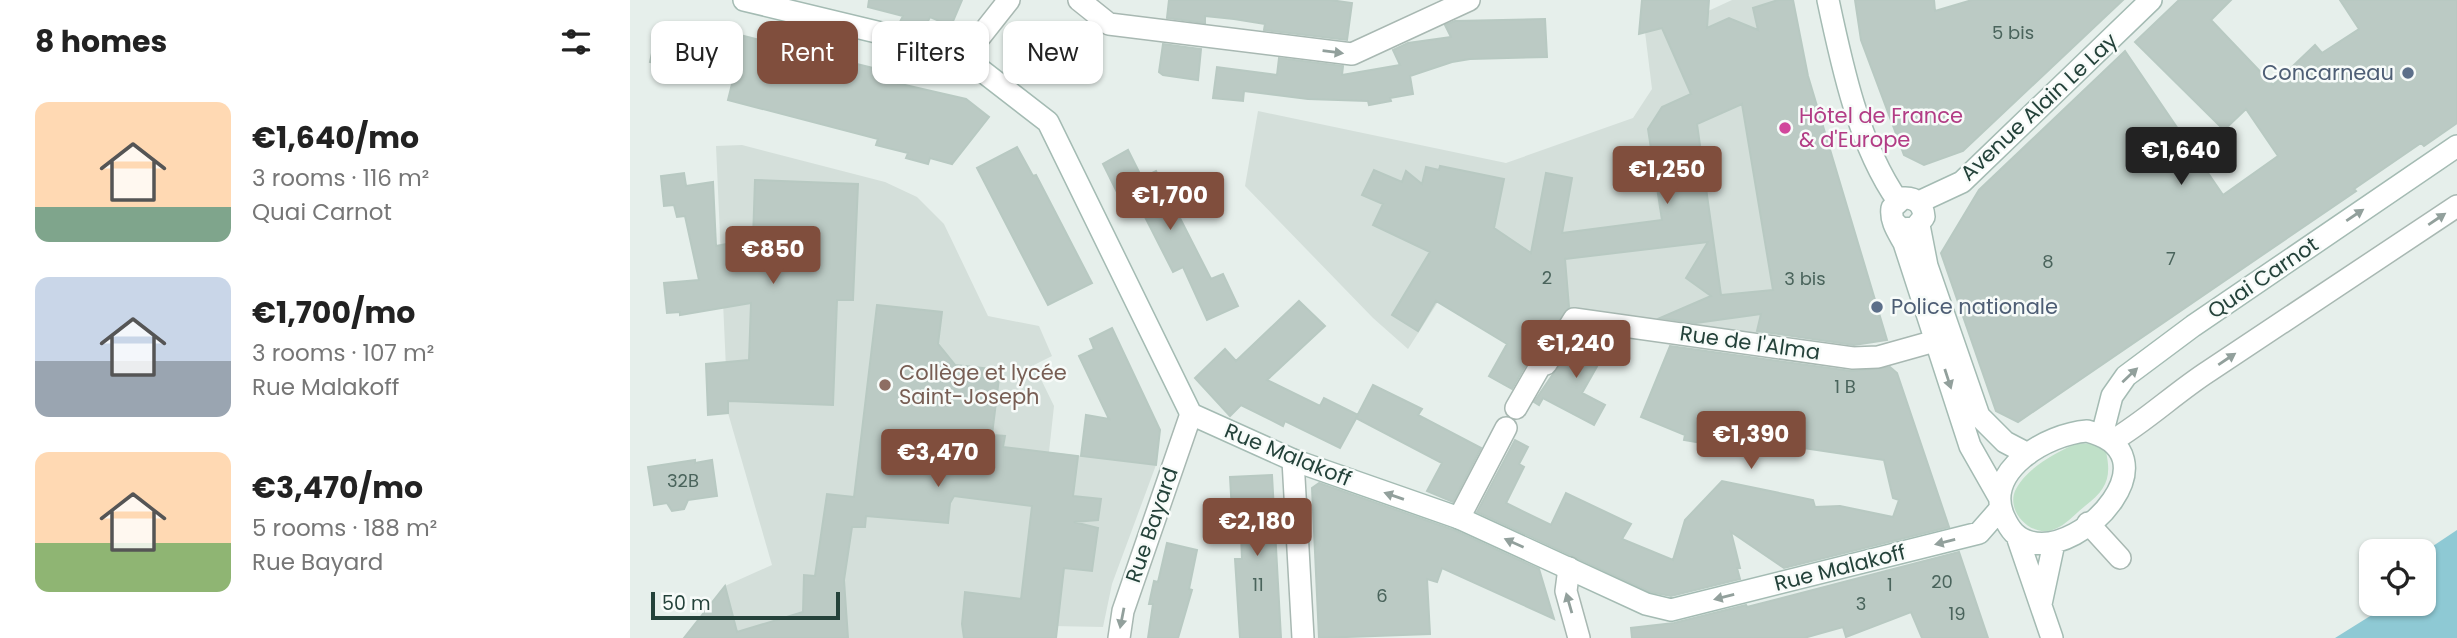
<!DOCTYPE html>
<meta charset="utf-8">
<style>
:root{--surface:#fff;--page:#f2f2f2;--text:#222;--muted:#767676;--accent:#804e3d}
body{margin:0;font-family:Poppins,sans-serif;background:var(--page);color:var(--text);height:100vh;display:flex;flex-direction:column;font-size:26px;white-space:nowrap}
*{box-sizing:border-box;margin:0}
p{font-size:23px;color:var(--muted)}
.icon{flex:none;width:38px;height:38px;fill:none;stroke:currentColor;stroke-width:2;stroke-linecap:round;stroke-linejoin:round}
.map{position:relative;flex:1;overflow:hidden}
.details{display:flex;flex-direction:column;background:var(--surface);width:630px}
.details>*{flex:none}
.top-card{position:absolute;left:21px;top:21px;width:665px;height:63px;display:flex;gap:14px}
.controls{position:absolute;left:1729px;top:539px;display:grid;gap:14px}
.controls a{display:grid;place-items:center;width:77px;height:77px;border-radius:14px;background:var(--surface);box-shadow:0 2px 5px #0004;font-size:35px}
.scale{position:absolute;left:21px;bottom:18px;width:189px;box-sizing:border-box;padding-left:7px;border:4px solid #24423a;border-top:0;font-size:19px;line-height:24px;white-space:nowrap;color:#24423a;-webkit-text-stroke:5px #f7fbf9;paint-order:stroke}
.price{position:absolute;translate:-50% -60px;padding:0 16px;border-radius:7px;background:var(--accent);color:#fff;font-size:23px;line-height:46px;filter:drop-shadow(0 2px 4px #0008)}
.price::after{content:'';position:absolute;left:50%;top:42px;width:21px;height:16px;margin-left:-10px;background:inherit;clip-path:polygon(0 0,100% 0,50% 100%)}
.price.selected{background:#222;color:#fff}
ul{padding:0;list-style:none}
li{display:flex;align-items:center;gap:21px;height:175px;padding:0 35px}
li span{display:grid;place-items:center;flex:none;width:196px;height:140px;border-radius:14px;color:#555}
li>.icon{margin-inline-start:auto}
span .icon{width:84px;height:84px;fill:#fffc;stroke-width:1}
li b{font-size:30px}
h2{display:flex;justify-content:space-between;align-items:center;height:84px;padding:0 35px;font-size:30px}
.chip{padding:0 24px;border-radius:14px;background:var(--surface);box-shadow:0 2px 5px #0004;font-size:24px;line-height:63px}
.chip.selected{background:var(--accent);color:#fff}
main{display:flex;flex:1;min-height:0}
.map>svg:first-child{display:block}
.built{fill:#d4dfda}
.green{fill:#bfe0c8}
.water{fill:#8ec9d4}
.building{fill:#bbcac4;stroke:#b8c9c2;stroke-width:2;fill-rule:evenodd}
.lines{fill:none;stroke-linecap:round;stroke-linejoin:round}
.street-casing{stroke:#a8b8b2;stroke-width:24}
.secondary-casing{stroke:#a4bbb3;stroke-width:24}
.street{stroke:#fff;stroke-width:21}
.secondary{stroke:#fff;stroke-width:21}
.oneway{fill:#92a09c}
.service-dot{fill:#5c6f8a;stroke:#f7fbf9;stroke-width:2.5}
.hotel-dot{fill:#d1479c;stroke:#f7fbf9;stroke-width:2.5}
.education-dot{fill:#8d6e63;stroke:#f7fbf9;stroke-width:2.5}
.labels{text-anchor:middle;stroke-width:5;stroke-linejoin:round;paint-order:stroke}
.number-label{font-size:18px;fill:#4a645c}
.service-label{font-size:21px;fill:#4e5e75;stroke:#f7fbf9;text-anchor:end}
.street-label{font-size:21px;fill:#24423a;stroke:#f7fbf9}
.hotel-label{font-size:21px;fill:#b23c85;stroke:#f7fbf9;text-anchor:start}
.education-label{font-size:21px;fill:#785e54;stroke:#f7fbf9;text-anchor:start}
</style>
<main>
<section class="details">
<h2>8 homes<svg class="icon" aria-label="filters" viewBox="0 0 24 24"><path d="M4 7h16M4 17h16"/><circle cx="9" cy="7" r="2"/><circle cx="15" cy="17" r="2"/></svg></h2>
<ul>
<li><span style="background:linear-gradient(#ffd9b3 75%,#7fa58c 0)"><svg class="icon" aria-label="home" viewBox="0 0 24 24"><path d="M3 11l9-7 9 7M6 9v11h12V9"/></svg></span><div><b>€1,640/mo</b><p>3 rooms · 116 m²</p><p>Quai Carnot</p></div></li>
<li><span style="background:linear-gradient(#c9d6e8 60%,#9aa5b1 0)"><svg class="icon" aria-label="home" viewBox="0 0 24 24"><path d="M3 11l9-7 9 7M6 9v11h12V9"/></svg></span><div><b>€1,700/mo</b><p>3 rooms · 107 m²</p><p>Rue Malakoff</p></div></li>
<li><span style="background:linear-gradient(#ffd9b3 65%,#8fb573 0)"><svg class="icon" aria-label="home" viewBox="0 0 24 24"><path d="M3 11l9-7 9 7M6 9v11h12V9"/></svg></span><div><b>€3,470/mo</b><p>5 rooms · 188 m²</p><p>Rue Bayard</p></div></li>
</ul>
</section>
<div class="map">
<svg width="1827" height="638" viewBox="0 0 1827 638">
<rect width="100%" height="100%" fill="#e6efeb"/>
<path class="built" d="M1102,0H1148L1124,8L1129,41L1115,44L1103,19L1099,18L1043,43L1041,48L1055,80L1112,104L1141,274L1147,323L1145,339L953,309L931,318L836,258L778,349L743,318L615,186L628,111L876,163L1003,118L1022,89L1015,32L1050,24Z
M112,145L255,182L287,197L314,224L358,316L409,326L422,356L404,365L424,406L419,452L526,465L482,584L473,627L332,624L334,638H54L95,586L142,565L98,413L86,146Z"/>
<path class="green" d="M1448,443L1463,444L1476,452C1482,478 1476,490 1455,506C1446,513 1436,525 1425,529C1403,539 1376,513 1385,491C1395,469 1426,452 1448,443Z"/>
<path class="water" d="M1827,530V638H1705L1753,608L1751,604H1794V552Z"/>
<path class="building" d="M239,0H332L321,26L300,17L294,29L270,22L273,16L238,7Z
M539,0H700L722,3L717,40L634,30L635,24L604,19L575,16V23L537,18Z
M1012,0H1079L1077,28L1099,18L1128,30L1123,8L1148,0H1163L1178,76L1257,340L1224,345L1127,331L1131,314L1066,323L1030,318L1081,296L1056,278L1078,242L935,259L939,307L906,356L898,361L882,389L859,376L877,344L806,301L788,331L762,315L800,252L743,225L753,204L732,195L744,170L772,182L776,171L792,184L796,167L809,170L810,166L874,179L864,228L901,253L916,173L942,178L932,233L1032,220L1018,129L1032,107L1061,94L1032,28L1009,34ZM1112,104L1143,290L1091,295L1067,124Z
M1225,0H1304L1305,11L1342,0H1493L1333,151L1294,165L1274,155L1231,40Z
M1549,0H1601L1581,20L1643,85L1685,45L1692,53L1729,29L1710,0H1827V123L1794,146L1791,143L1724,189L1726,191L1388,422L1366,411L1311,253L1349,190L1495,51L1593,195L1648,156L1616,109L1594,130L1505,42Z
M915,19L917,57L840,59L822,62L780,76L783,94L760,98L761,101L739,105L738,101L678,99L614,91L613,101L583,98L587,67L647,75L649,58L713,66L712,75L770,65L763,50L778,43L821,37L815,25L825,21Z
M27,31L83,42L82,34H106L243,68L264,73L262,82L336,99L359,117L322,164L300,158L298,164L276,158L278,153L246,145L248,139L98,100L103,80L20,62Z
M533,44L571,49L568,80L533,75L529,72Z
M387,147L403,176L406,175L462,283L418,305L347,168Z
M498,150L512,178L526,171L581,279L593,274L608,306L577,320L553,267L543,272L512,211L508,213L501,199L496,202L489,196L473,164Z
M54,173L56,186L83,182L86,246L123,239L125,180L228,184L223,300H207L203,405L98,401V413L78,415L76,364L119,360L121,303L50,315V312L37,313L34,283L69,280L55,216L47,217L44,205L34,206L31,176Z
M669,301L695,326L637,380L690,406L694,398L728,415L710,448L655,421L653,426L611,405L600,416L565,378L595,349L606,361Z
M247,305L312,312L308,344L325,365L370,370L362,435L375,436L373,447L448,456L443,496L471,499L468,520L444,522L468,528L462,571L434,568L426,638H334L332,624L335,592L391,599L402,506L324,496L320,503L318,523L236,516L235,527H222L214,580L218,638H54L95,586L107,632L173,612L174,575L185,576L197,494L224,497Z
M482,328L530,430L526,465L451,456L456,415L479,419L449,356L464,349L460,339Z
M951,333L978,347L952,393L975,405L964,425L913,398L909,405L904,402Z
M1040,346L1221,371L1260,367L1267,373L1319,527L1154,568L1101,532L1110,568H1107L1110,579L1041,596L1020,592L847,512L885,440L898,447L889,464L894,467L876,503L921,525L936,493L1001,524L992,539L1043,560L1055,520L1092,481L1183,500L1185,507L1210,506L1263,517L1269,500L1263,498L1254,460L1146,444L1143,453L1120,446L1118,451L1054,440L1055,435L1011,417Z
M743,385L792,409L788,415L851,448L823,502L797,491L812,463L726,418Z
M65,460V463L82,460L87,496L58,500L54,509L42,511L37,503L24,505L18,467Z
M642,475L651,638H610L605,559H612L610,511L602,512L600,477Z
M689,483L824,530L909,569L924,619L812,568L807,582L797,579L800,634L689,638L682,488Z
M537,543L567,550L559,589L562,590L548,638H518L523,604H519L524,581L528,582Z
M1329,552L1358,638H1292L1281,612L1216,637L1213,627L1174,638H1002L1001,628L1044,623L1116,605L1117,607Z"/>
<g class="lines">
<defs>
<path id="street" d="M449,0L479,24L722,54L839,0
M334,57L379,0
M916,364L944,319L1223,358L1248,357L1305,341
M886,408L909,368
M1482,441C1516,421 1545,393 1579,371L1827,206
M663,460L673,638
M829,518L876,428
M1458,523L1490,558
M939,568L936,591L949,638
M489,638L493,611L561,414"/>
<path id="secondary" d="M114,0L309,47L334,57L418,122L561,414L663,460L829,518L1016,604L1041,610L1349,533L1370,509
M1198,0C1212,66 1229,146 1268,201
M1289,202L1332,182L1521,0
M1264,222L1271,229L1285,228L1294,217C1293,204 1286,197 1273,198L1262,208C1260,221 1268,232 1274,243L1340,446L1369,497
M1289,225L1297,266L1349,416L1375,442L1398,454
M1457,431C1546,453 1455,557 1400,542C1386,538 1380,530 1374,517C1353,471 1417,434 1457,431Z
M1472,435L1482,396L1496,376L1563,326L1827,146
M1387,536L1422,638
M1411,604L1424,543"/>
</defs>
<use href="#street" class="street-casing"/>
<use href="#secondary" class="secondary-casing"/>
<use href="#street" class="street"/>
<use href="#secondary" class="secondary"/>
</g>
<defs><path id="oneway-solid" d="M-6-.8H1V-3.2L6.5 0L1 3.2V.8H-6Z" transform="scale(1.75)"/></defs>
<g class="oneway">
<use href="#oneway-solid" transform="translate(703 52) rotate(7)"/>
<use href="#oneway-solid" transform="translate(1725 215) rotate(-34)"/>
<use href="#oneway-solid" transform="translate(1807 219) rotate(-34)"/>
<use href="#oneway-solid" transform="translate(1597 359) rotate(-34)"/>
<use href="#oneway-solid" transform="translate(1500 375) rotate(-43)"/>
<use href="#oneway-solid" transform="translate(1318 379) rotate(72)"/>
<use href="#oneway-solid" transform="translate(764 496) rotate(-161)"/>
<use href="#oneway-solid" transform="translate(1315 542) rotate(166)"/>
<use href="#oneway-solid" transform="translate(884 543) rotate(-156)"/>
<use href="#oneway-solid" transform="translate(1094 597) rotate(166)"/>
<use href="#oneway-solid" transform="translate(939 603) rotate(-106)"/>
<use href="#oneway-solid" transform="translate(492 618) rotate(101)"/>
</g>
<g class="service-dot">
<circle cx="1778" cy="73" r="7"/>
<circle cx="1247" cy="307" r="7"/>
</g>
<circle class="hotel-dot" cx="1155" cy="128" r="7"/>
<circle class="education-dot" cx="255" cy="385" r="7"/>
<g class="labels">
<g class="number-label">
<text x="1383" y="39">5 bis</text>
<text x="1541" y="265">7</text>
<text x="1418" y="268">8</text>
<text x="917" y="284">2</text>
<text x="1175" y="285">3 bis</text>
<text x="1215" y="393">1 B</text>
<text x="53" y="487">32B</text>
<text x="1312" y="588">20</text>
<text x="628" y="591">11</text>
<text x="1260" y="591">1</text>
<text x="752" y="602">6</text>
<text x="1231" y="610">3</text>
<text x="1327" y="620">19</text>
</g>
<g class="service-label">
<text x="1764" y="80">Concarneau</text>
<text x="1261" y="314" text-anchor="start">Police nationale</text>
</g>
<g class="street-label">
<text transform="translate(1409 107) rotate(-43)" y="7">Avenue Alain Le Lay</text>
<text transform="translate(1633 278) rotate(-34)" y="7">Quai Carnot</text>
<text transform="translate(1120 343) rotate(8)" y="7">Rue de l'Alma</text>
<text transform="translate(658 455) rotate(22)" y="7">Rue Malakoff</text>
<text transform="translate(522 525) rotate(-71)" y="7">Rue Bayard</text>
<text transform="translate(1210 568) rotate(-14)" y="7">Rue Malakoff</text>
</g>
<g class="hotel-label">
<text x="1169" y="123">Hôtel de France<tspan x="1169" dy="24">&amp; d'Europe</tspan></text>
</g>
<g class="education-label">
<text x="269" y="380">Collège et lycée<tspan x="269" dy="24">Saint-Joseph</tspan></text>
</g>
</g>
</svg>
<div class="controls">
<a><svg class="icon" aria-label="locate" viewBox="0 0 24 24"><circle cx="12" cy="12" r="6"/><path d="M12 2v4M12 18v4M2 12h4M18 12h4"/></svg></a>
</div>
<div class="scale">50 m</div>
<b class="price selected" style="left:1551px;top:187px">€1,640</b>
<b class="price" style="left:1037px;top:206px">€1,250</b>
<b class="price" style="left:540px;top:232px">€1,700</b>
<b class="price" style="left:143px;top:286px">€850</b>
<b class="price" style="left:946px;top:380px">€1,240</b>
<b class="price" style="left:1121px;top:471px">€1,390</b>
<b class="price" style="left:308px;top:489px">€3,470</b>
<b class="price" style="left:627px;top:558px">€2,180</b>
<div class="top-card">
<a class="chip">Buy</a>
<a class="chip selected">Rent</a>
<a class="chip">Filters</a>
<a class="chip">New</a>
</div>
</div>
</main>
